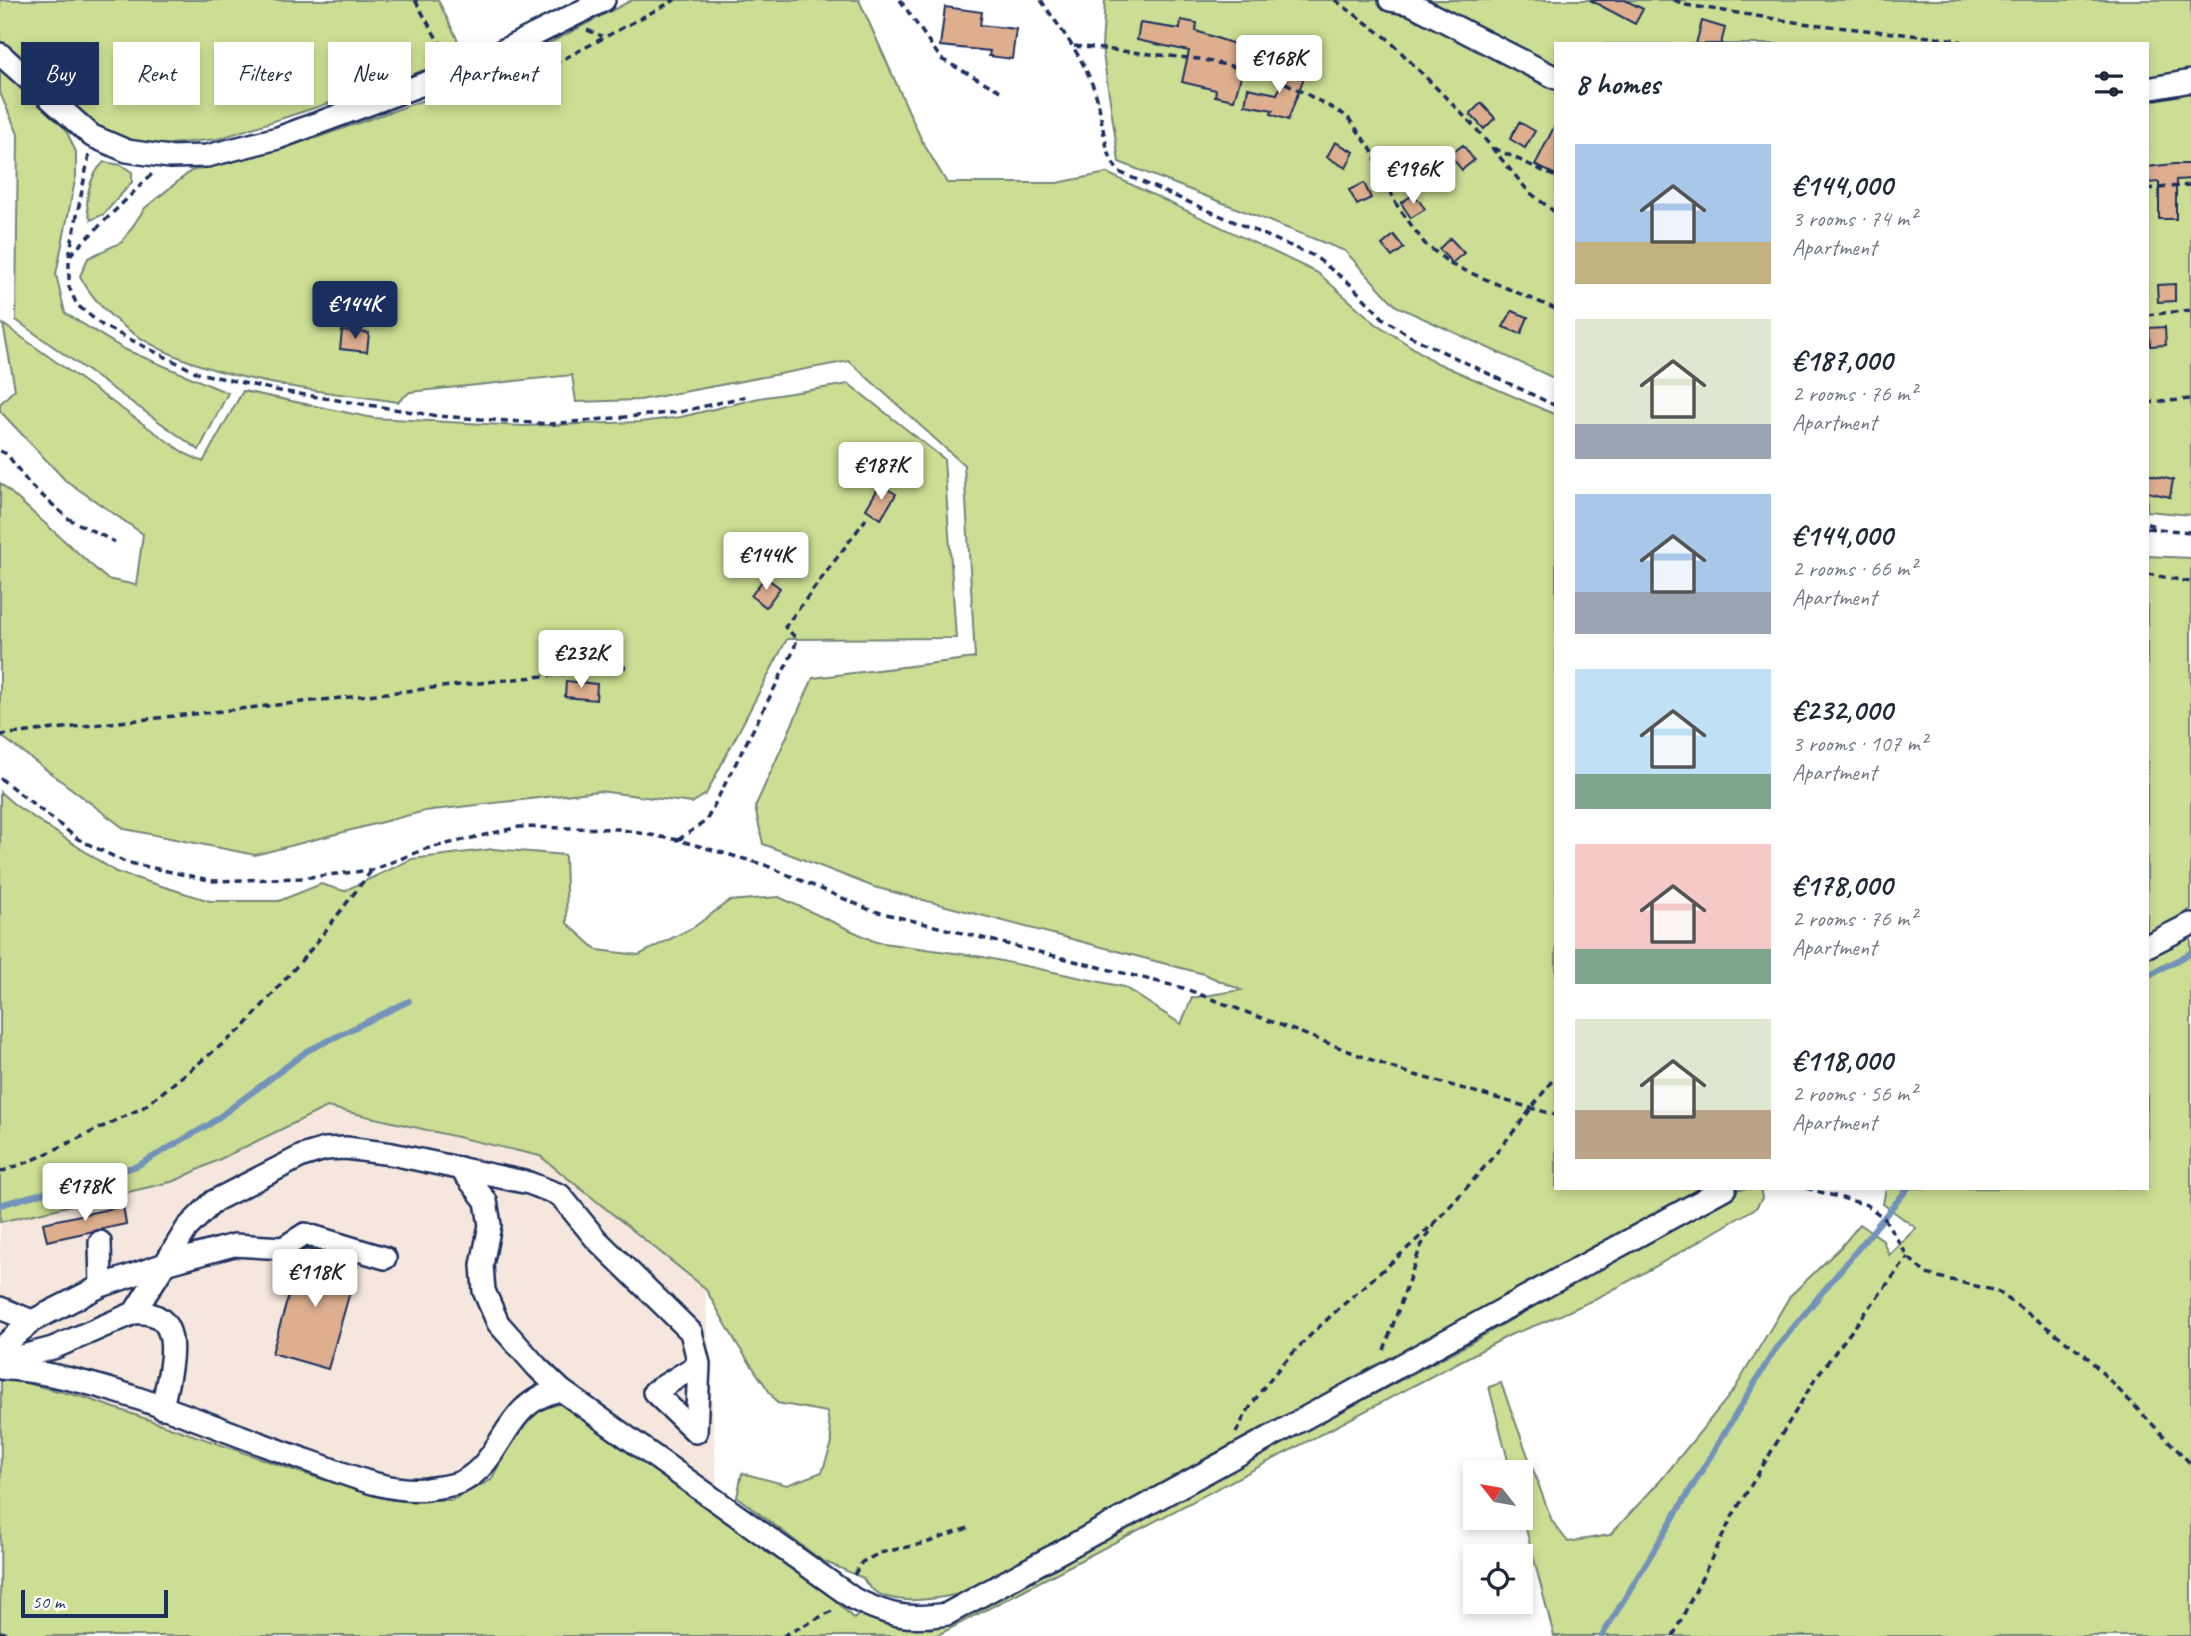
<!DOCTYPE html>
<meta charset="utf-8">
<style>
:root{--surface:#fff;--page:#f6f6f7;--text:#1f2937;--muted:#747a83;--accent:#1b2f5e}
body{margin:0;font-family:Caveat,sans-serif;background:var(--page);color:var(--text);height:100vh;display:flex;flex-direction:column;font-size:26px;white-space:nowrap}
*{box-sizing:border-box;margin:0}
p{font-size:23px;color:var(--muted)}
.icon{flex:none;width:38px;height:38px;fill:none;stroke:currentColor;stroke-width:2;stroke-linecap:round;stroke-linejoin:round}
.map{position:relative;flex:1;overflow:hidden}
.drawer{position:absolute;left:1554px;top:42px;width:595px;height:1148px;display:flex;flex-direction:column;background:var(--surface);border-radius:0px;box-shadow:0 4px 10px #0003}
.drawer>*{flex:none}
.guide{position:absolute;left:21px;top:42px;width:665px;height:63px;display:flex;gap:14px}
.needle{width:46px;rotate:301deg}
.tools{position:absolute;left:1463px;top:1460px;display:grid;gap:14px}
.tools a{display:grid;place-items:center;width:70px;height:70px;border-radius:0px;background:var(--surface);box-shadow:0 4px 10px #0003;font-size:35px}
.scale{position:absolute;left:21px;bottom:18px;width:147px;box-sizing:border-box;padding-left:7px;border:4px solid #1b2f5e;border-top:0;font-size:19px;line-height:24px;white-space:nowrap;color:#1b2f5e;-webkit-text-stroke:5px #fff;paint-order:stroke}
.price{position:absolute;translate:-50% -60px;padding:0 16px;border-radius:7px;background:#fff;color:#222;font-size:23px;line-height:46px;filter:drop-shadow(0 2px 4px #0008)}
.price::after{content:'';position:absolute;left:50%;top:42px;width:21px;height:16px;margin-left:-10px;background:inherit;clip-path:polygon(0 0,100% 0,50% 100%)}
.price.on{background:var(--accent);color:#fff}
ul{padding:0;list-style:none}
li{display:flex;align-items:center;gap:21px;height:175px;padding:0 21px}
li span{display:grid;place-items:center;flex:none;width:196px;height:140px;border-radius:0px;color:#555}
li>.icon{margin-inline-start:auto}
span .icon{width:84px;height:84px;fill:#fffc;stroke-width:1}
li b{font-size:30px}
h2{display:flex;justify-content:space-between;align-items:center;height:84px;padding:0 21px;font-size:30px}
.chip{padding:0 24px;border-radius:0px;background:var(--surface);box-shadow:0 4px 10px #0003;font-size:24px;line-height:63px}
.chip.on{background:var(--accent);color:#fff}
.map>svg:first-child{display:block}
.built{fill:#f5e7dd}
.green{fill:#cbde93;stroke:#738678;stroke-width:2}
.lines{fill:none;stroke-linecap:round;stroke-linejoin:round}
.stream{stroke:#7393ba;stroke-width:6}
.building{fill:#deaf8f;stroke:#1b2f5e;stroke-width:2}
.minor-casing{stroke:#1b2f5e;stroke-width:26}
.path{stroke:#1b2f5e;stroke-width:3.5;stroke-dasharray:7 5;stroke-linecap:butt}
.minor{stroke:#fff;stroke-width:21}
</style>
<div class="map">
<svg width="2191" height="1636" viewBox="0 0 2191 1636">
<rect width="100%" height="100%" fill="#fff"/>
<filter id="ink" filterUnits="userSpaceOnUse"><feTurbulence type="fractalNoise" baseFrequency=".0143" numOctaves="2"/><feDisplacementMap in="SourceGraphic" scale="14" xChannelSelector="R" yChannelSelector="G"/><feConvolveMatrix kernelMatrix="1 2 1 2 8 2 1 2 1" color-interpolation-filters="sRGB"/></filter>
<g filter="url(#ink)">
<path class="built" d="M327,1107L540,1156L705,1288L719,1513L516,1432L491,1480L452,1500H392L0,1377V1222L175,1181Z"/>
<path class="green" d="M0,0H438L465,55L373,89L218,139L151,146L97,128L0,45Z
M632,0H859L922,141L947,183H1057L1107,173L1318,273L1375,323L1435,362L1556,415V1188H1714L978,1590C946,1597 881,1614 863,1578L821,1560L737,1497L742,1473L787,1485L822,1472L832,1443L827,1412L777,1403L737,1344L705,1288L540,1156L327,1107L175,1181L0,1222V792L15,805L116,872L210,901H279L321,884L344,891L412,859L493,849L565,855L567,923L597,950L639,955L694,927L729,901L779,897L876,942L983,957L1124,987L1181,1024L1192,998L1241,990L1204,974L874,887L763,844L755,807L813,678L975,658L964,465L849,361L640,400L576,402L572,375L410,392L398,402C297,387 134,378 80,276L88,258L122,242L145,208L191,171L316,138L475,82Z
M1105,0H2191V515L2147,511V44H1556V379L1396,306L1345,251L1119,162L1102,47Z
M0,68L64,126L76,152V176L56,274L65,313L124,349L228,393L199,450L16,320L18,134L0,93Z
M104,162L121,165L132,172V182L104,214L91,220C82,202 90,175 104,162Z
M3,324L184,453L203,462L243,391L373,418L523,426L640,422L681,417L759,398L849,384L944,459L956,638L787,639L706,794L692,803L599,791L425,811L255,855L125,829L0,735V483L107,579L136,585L143,534L65,480L0,411V404L15,389Z
M2147,556L2191,558V909L2147,935Z
M2191,932V1636H1554L1521,1510V1472H1511L1489,1387L1501,1383L1552,1521L1568,1542L1610,1535L1661,1480L1734,1390L1790,1296L1841,1247L1860,1224L1882,1239L1889,1255L1916,1228L1883,1204L1886,1188H2147V955Z
M1760,1188L1762,1198L1756,1208C1677,1253 1598,1305 1512,1334L936,1636H0L1,1377L83,1397L305,1474L392,1500H452L491,1480L516,1432L534,1412L565,1402L830,1595L854,1619L862,1611L892,1625L931,1629L1463,1347L1580,1280L1618,1252L1707,1209L1739,1189Z"/>
<g class="lines">
<path class="stream" d="M2147,976L2191,953
M0,1205L137,1166L210,1124L307,1051L409,1001
M1602,1636L1774,1351L1908,1188"/>
</g>
<path class="building" d="M1590,0H1625L1643,9L1635,24Z
M945,7L982,12L980,25L1016,29L1012,59L989,56L990,51L940,46Z
M1181,20L1197,23L1196,31L1249,49L1234,100L1215,96L1216,90L1182,82L1189,51L1137,40L1140,23L1180,29Z
M1702,21L1725,28L1721,44H1696Z
M1291,65L1306,72L1288,120L1271,114L1273,110L1245,105L1248,88L1277,94Z
M1481,103L1495,118L1484,129L1470,114Z
M1519,122L1535,131L1525,148L1510,139Z
M1556,123V175L1535,165Z
M1335,142L1354,152L1346,168L1327,157Z
M1463,145L1474,160L1462,170L1450,155Z
M2174,164H2191V179L2176,180V219H2159V182L2147,183V167Z
M1364,183L1371,198L1357,205L1349,190Z
M1414,194L1425,209L1411,218L1401,203Z
M1394,235L1404,248L1392,257L1382,245Z
M1450,238L1464,253L1452,263L1439,249Z
M2175,284V301L2158,302L2157,285Z
M1512,311L1528,317L1521,334L1503,327Z
M2165,327L2166,345L2150,346L2149,328Z
M342,331L369,333L367,352L340,349Z
M2147,474L2173,480L2170,497L2147,492Z
M880,485L896,494L881,519L866,509Z
M765,577L780,588L766,607L751,596Z
M566,681L597,684L596,700L565,697Z
M123,1206L126,1224L47,1241L43,1223Z
M306,1249L358,1264L328,1369L272,1353L301,1252Z"/>
<g class="lines">
<defs>
<path id="minor" d="M1390,0L1411,4L1556,78
M0,54L92,136L127,151L169,157L207,156L278,138L474,65L604,0
M2147,89L2191,81
M2147,946L2191,924
M460,1168L486,1201L490,1225L482,1265L484,1291L498,1323L537,1367L561,1390L854,1599C890,1616 907,1620 947,1614L1725,1188
M100,1242L101,1286
M0,1308L32,1321
M134,1313C191,1309 168,1375 162,1408
M0,1349L32,1321L101,1286L165,1264L187,1228L214,1201L302,1156L325,1149L346,1148L392,1154L529,1183L560,1195L596,1239L691,1332L699,1364L696,1432L654,1392L699,1364
M0,1362L53,1348L134,1313L165,1264L234,1245L283,1248L305,1234L385,1258
M0,1368C107,1376 208,1427 309,1461C346,1474 387,1493 427,1489C437,1487 454,1486 463,1481C507,1457 502,1402 561,1390"/>
</defs>
<use href="#minor" class="minor-casing"/>
<path class="path" d="M415,0L437,39L451,54
M900,0L941,59L1004,93
M1041,0C1060,29 1082,55 1094,89C1104,115 1101,149 1119,172L1314,256L1349,283L1384,319L1410,336L1556,406
M1335,0L1387,38L1472,124L1529,192L1556,213
M1674,0L1686,5L1801,23L1958,40L1966,44
M587,30L602,36
M1074,46L1199,59L1271,75L1347,116L1371,149L1396,204L1425,244L1452,265L1556,309
M490,77L501,86L522,81L675,0
M1494,148L1556,177
M89,155L69,256V287L77,305L103,326L198,373L280,391L438,416L550,424L680,412L747,396
M2147,189L2191,185
M70,255L152,174
M2147,315L2191,310
M2147,403L2191,399
M0,451L7,454L29,484L69,519L115,542
M2147,523L2158,528
M2147,528L2191,532
M2147,574L2191,582
M0,735L626,667
M0,778L78,839L125,862L214,881L301,878L372,870L425,849L519,827L618,829L678,840L765,865L870,910L1183,988L1401,1071L1556,1115
M678,840L706,821L793,652L797,639L785,627L866,519
M0,1172L31,1161L144,1107L244,1027L313,947L372,870
M1806,1188L1867,1205L1884,1218L1908,1257L1926,1274L1997,1291L2085,1355L2191,1464
M1384,1350L1421,1246L1434,1225
M1236,1433C1275,1349 1372,1286 1437,1220C1478,1177 1521,1124 1556,1075
M854,1575L862,1562L880,1553L926,1543L971,1527
M0,1632L20,1636
M783,1636L834,1610
M1673,1636L1733,1515L1817,1376L1908,1257"/>
<use href="#minor" class="minor"/>
</g>
</g>
</svg>
<div class="tools">
<a><svg class="needle" viewBox="-14 -14 28 28"><path d="M0-13l5 13h-10z" fill="#e53935"/><path d="M0 13l5-13h-10z" fill="#747a83"/></svg></a>
<a><svg class="icon" aria-label="locate" viewBox="0 0 24 24"><circle cx="12" cy="12" r="6"/><path d="M12 2v4M12 18v4M2 12h4M18 12h4"/></svg></a>
</div>
<div class="scale">50 m</div>
<b class="price" style="left:1279px;top:95px">€168K</b>
<b class="price" style="left:1413px;top:206px">€196K</b>
<b class="price on" style="left:355px;top:341px">€144K</b>
<b class="price" style="left:881px;top:502px">€187K</b>
<b class="price" style="left:766px;top:592px">€144K</b>
<b class="price" style="left:581px;top:690px">€232K</b>
<b class="price" style="left:85px;top:1223px">€178K</b>
<b class="price" style="left:315px;top:1309px">€118K</b>
<div class="guide">
<a class="chip on">Buy</a>
<a class="chip">Rent</a>
<a class="chip">Filters</a>
<a class="chip">New</a>
<a class="chip">Apartment</a>
</div>
<section class="drawer">
<h2>8 homes<svg class="icon" aria-label="filters" viewBox="0 0 24 24"><path d="M4 7h16M4 17h16"/><circle cx="9" cy="7" r="2"/><circle cx="15" cy="17" r="2"/></svg></h2>
<ul>
<li><span style="background:linear-gradient(#a9c7e8 70%,#c2b280 0)"><svg class="icon" aria-label="home" viewBox="0 0 24 24"><path d="M3 11l9-7 9 7M6 9v11h12V9"/></svg></span><div><b>€144,000</b><p>3 rooms · 74 m²</p><p>Apartment</p></div></li>
<li><span style="background:linear-gradient(#dfe7d0 75%,#9aa5b1 0)"><svg class="icon" aria-label="home" viewBox="0 0 24 24"><path d="M3 11l9-7 9 7M6 9v11h12V9"/></svg></span><div><b>€187,000</b><p>2 rooms · 76 m²</p><p>Apartment</p></div></li>
<li><span style="background:linear-gradient(#a9c7e8 70%,#9aa5b1 0)"><svg class="icon" aria-label="home" viewBox="0 0 24 24"><path d="M3 11l9-7 9 7M6 9v11h12V9"/></svg></span><div><b>€144,000</b><p>2 rooms · 66 m²</p><p>Apartment</p></div></li>
<li><span style="background:linear-gradient(#bfe0f5 75%,#7fa58c 0)"><svg class="icon" aria-label="home" viewBox="0 0 24 24"><path d="M3 11l9-7 9 7M6 9v11h12V9"/></svg></span><div><b>€232,000</b><p>3 rooms · 107 m²</p><p>Apartment</p></div></li>
<li><span style="background:linear-gradient(#f6c9c9 75%,#7fa58c 0)"><svg class="icon" aria-label="home" viewBox="0 0 24 24"><path d="M3 11l9-7 9 7M6 9v11h12V9"/></svg></span><div><b>€178,000</b><p>2 rooms · 76 m²</p><p>Apartment</p></div></li>
<li><span style="background:linear-gradient(#dfe7d0 65%,#b9a48a 0)"><svg class="icon" aria-label="home" viewBox="0 0 24 24"><path d="M3 11l9-7 9 7M6 9v11h12V9"/></svg></span><div><b>€118,000</b><p>2 rooms · 56 m²</p><p>Apartment</p></div></li>
</ul>
</section>
</div>
